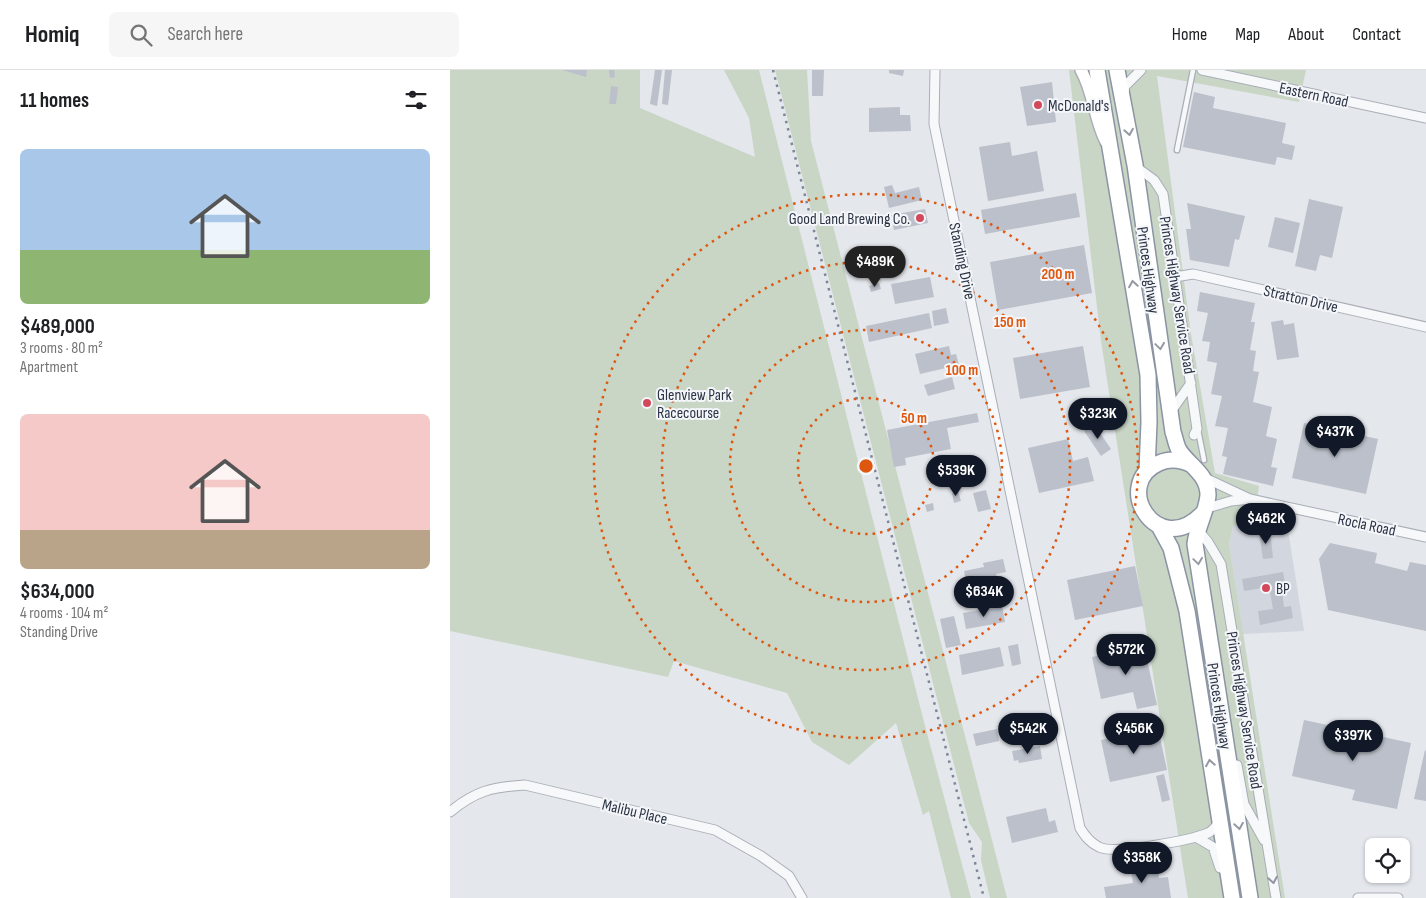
<!DOCTYPE html>
<meta charset="utf-8">
<style>
:root{--surface:#fff;--page:#f6f6f6;--text:#202124;--muted:#757577;--line:#e0e0e0;--accent:#111827}
body{margin:0;font-family:"Sofia Sans Condensed",sans-serif;background:var(--page);color:var(--text);height:100vh;display:flex;flex-direction:column;font-size:19px;white-space:nowrap}
*{box-sizing:border-box;margin:0}
p{font-size:16px;color:var(--muted)}
.icon{flex:none;width:28px;height:28px;fill:none;stroke:currentColor;stroke-width:2;stroke-linecap:round;stroke-linejoin:round}
.map{position:relative;flex:1;overflow:hidden}
.panel{display:flex;flex-direction:column;background:var(--surface);width:450px}
.panel>*{flex:none}
.controls{position:absolute;left:915px;top:768px;display:grid;gap:10px}
.controls a{display:grid;place-items:center;width:45px;height:45px;border-radius:8px;background:var(--surface);box-shadow:0 1px 4px #0004;font-size:25px}
.price{position:absolute;translate:-50% -42px;padding:0 11px;border-radius:18px;background:var(--accent);color:#fff;font-size:16px;line-height:32px;filter:drop-shadow(0 1px 2px #0008)}
.price::after{content:'';position:absolute;left:50%;top:30px;width:15px;height:11px;margin-left:-8px;background:inherit;clip-path:polygon(0 0,100% 0,50% 100%)}
.price.on{background:#222;color:#fff}
ul{padding:0;list-style:none}
li{display:grid;align-content:center;gap:10px;height:265px;padding:0 20px}
li span{display:grid;place-items:center;height:155px;border-radius:8px;color:#555}
li>.icon{margin-inline-start:auto}
span .icon{width:90px;height:90px;fill:#fffc;stroke-width:1}
li b{font-size:21px}
h2{display:flex;justify-content:space-between;align-items:center;height:60px;padding:0 20px;font-size:21px}
header{display:flex;align-items:center;gap:30px;box-sizing:border-box;height:70px;padding:0 25px;background:var(--surface);border-bottom:1px solid var(--line)}
header strong{font-size:24px}
nav{display:flex;gap:28px;margin-inline-start:auto;font-size:18px}
.search{width:350px;height:45px;background:var(--page);display:flex;align-items:center;gap:12px;box-sizing:border-box;padding:0 18px;border-radius:8px;color:var(--muted);font-size:19px}
main{display:flex;flex:1;min-height:0}
.map>svg:first-child{display:block}
.built{fill:#d2d6de}
.green{fill:#c9d6c5}
.building{fill:#bbc0ca}
.lines{fill:none;stroke-linecap:round;stroke-linejoin:round}
.lane-casing{stroke:#a9aeb7;stroke-width:7}
.street-casing{stroke:#a9aeb7;stroke-width:11}
.secondary-casing{stroke:#a9aeb7;stroke-width:14}
.highway-casing{stroke:#8b94a3;stroke-width:18}
.lane{stroke:#f7f8fa;stroke-width:4.5}
.street{stroke:#f7f8fa;stroke-width:9}
.secondary{stroke:#fff;stroke-width:11}
.highway{stroke:#fff;stroke-width:15}
.rail{stroke:#7d8696;stroke-width:2.5;stroke-dasharray:2.5 5;stroke-linecap:butt}
.oneway{stroke:#959aa2}
.oneway2{stroke:#9196a0}
.ring{fill:none;stroke:#df570f;stroke-width:2.5;stroke-dasharray:2.5 5}
.poi-dot{fill:#d1495b;stroke:#f4f6f9;stroke-width:2}
.labels{text-anchor:middle;stroke-width:4;stroke-linejoin:round;paint-order:stroke}
.street-label{font-size:16px;fill:#2b3445;stroke:#f4f6f9}
.poi-label{font-size:16px;fill:#2b3445;stroke:#f4f6f9;text-anchor:start}
.centre{fill:#df570f;stroke:#f4f6f9;stroke-width:2.5}
.ring-label{font-size:15px;text-anchor:middle;font-weight:bold;fill:#df570f;stroke:#f4f6f9;stroke-width:4;stroke-linejoin:round;paint-order:stroke}
</style>
<header>
<strong>Homiq</strong>
<div class="search"><svg class="icon" aria-label="search" viewBox="0 0 24 24"><circle cx="10" cy="10" r="6"/><path d="M15 15l6 6"/></svg>Search here</div>
<nav><a>Home</a><a>Map</a><a>About</a><a>Contact</a></nav>
</header>
<main>
<section class="panel">
<h2>11 homes<svg class="icon" aria-label="filters" viewBox="0 0 24 24"><path d="M4 7h16M4 17h16"/><circle cx="9" cy="7" r="2"/><circle cx="15" cy="17" r="2"/></svg></h2>
<ul>
<li><span style="background:linear-gradient(#a9c7e8 65%,#8fb573 0)"><svg class="icon" aria-label="home" viewBox="0 0 24 24"><path d="M3 11l9-7 9 7M6 9v11h12V9"/></svg></span><div><b>$489,000</b><p>3 rooms · 80 m²</p><p>Apartment</p></div></li>
<li><span style="background:linear-gradient(#f6c9c9 75%,#b9a48a 0)"><svg class="icon" aria-label="home" viewBox="0 0 24 24"><path d="M3 11l9-7 9 7M6 9v11h12V9"/></svg></span><div><b>$634,000</b><p>4 rooms · 104 m²</p><p>Standing Drive</p></div></li>
</ul>
</section>
<div class="map">
<svg width="976" height="828" viewBox="0 0 976 828">
<rect width="100%" height="100%" fill="#e4e7ec"/>
<path class="built" d="M804,448L838,460L854,561L793,564L779,474L783,456Z"/>
<path class="green" d="M0,0H190V38L305,87L299,48L274,0H309L474,652L521,828H501L479,741L473,745L446,653L399,695L362,672L337,623L224,591L218,607L0,561Z
M325,0H357L361,71L557,828H540L531,790L532,772L519,753Z
M619,0H856L849,32L707,6L741,264L765,403L809,416L804,448L783,456L779,474L835,828H738L651,271Z"/>
<path class="building" d="M112,0H137L136,7Z
M159,0H164L165,7L160,8Z
M205,0H212L207,36L200,34Z
M215,0H222L218,35L212,34Z
M362,0H374L373,26H362Z
M439,0H454L453,6L439,3Z
M602,12L606,52L577,56L570,17Z
M161,16L168,17L166,34H159Z
M744,22L765,27L763,38L836,53L832,73L845,76L842,90L827,87L825,95L733,77Z
M450,37V45H460L461,61L419,62V38Z
M560,72L562,86L587,81L594,121L538,131L529,77Z
M442,115L445,123L469,117L472,130L439,138L434,117Z
M626,123L630,147L535,164L531,140Z
M859,129L893,137L882,188L870,185L866,201L845,196Z
M737,133L795,146L789,170L785,169L779,197L740,190L736,159H741Z
M475,139L478,153L444,160L441,145Z
M825,147L850,153L843,183L818,177Z
M634,175L642,223L548,240L540,192Z
M451,179L454,195L423,201L420,185Z
M480,207L484,227L445,234L441,214Z
M429,213L431,219L421,222L419,216Z
M750,222L805,233L801,252H805L800,280L806,281L803,301L809,302L803,332L822,337L816,366L827,369L821,397L827,398L823,416L773,404L777,387L772,386L778,358L765,356L772,326L761,324L767,293L757,291L760,272L752,271L758,243L747,241Z
M496,238L499,253L484,256L482,241Z
M479,243L482,258L419,272L416,256Z
M833,250L834,255L844,253L849,287L827,290L821,252Z
M499,276L501,285L506,284L509,295L470,304L465,284Z
M633,276L640,317L570,329L563,288Z
M502,307L505,319L478,326L474,315Z
M527,343L529,352L497,358L501,379L455,388L456,395L444,397L437,360Z
M854,353L928,369L916,424L842,408Z
M644,354L661,379L651,386L634,361Z
M618,369L623,391L638,387L644,411L589,423L578,378Z
M536,420L541,439L528,442L523,423Z
M508,421L511,431L504,433L502,423Z
M483,433L484,440L477,442L475,435Z
M820,460L823,488L813,489L809,462Z
M880,473L927,483L925,493L957,501L960,492L976,495V561L878,540L869,489Z
M553,489L556,502L546,504L548,513L518,520L514,501L534,497L533,493Z
M685,496L693,536L625,550L617,510Z
M833,502L835,513L831,514L834,537L841,536L843,548L810,555L808,541L823,539L819,517L794,521L792,509Z
M552,536L555,552L516,559L513,543Z
M504,546L511,575L496,578L490,549Z
M568,574L571,594L562,596L558,576Z
M694,576L707,635L687,639L683,622L651,629L642,587Z
M550,577L554,596L512,605L509,585Z
M585,649L588,662L564,668L561,655Z
M854,650L961,673L947,739L902,730L905,720L842,706Z
M708,658L717,700L660,712L651,670Z
M547,659L549,671L526,676L523,664Z
M590,676L592,689L569,693L568,690L564,691L562,681Z
M975,680L976,681V731L964,729Z
M714,704L720,730L712,732L706,706Z
M596,738L599,752L605,750L608,762L562,773L556,747Z
M706,790L709,808L718,807L721,828H656L654,817L683,813L680,794Z"/>
<g class="lines">
<defs>
<path id="lane" d="M727,80L743,0
M748,360L754,390"/>
<path id="street" d="M485,0L484,54L630,758C635,766 640,773 649,777C664,785 741,770 758,763C763,761 766,756 769,752
M752,0L976,48
M674,23L675,16L691,0
M685,96L704,110L713,124L747,359L744,365
M725,207L743,204L976,257
M720,343L741,313
M753,407L800,429L976,467
M754,439L781,431L800,429
M747,459L758,472L771,494L826,828
M787,695L794,734L814,770
M0,742C25,721 42,717 75,715L265,760L311,786L339,806L352,828
M746,767L763,777L770,798
M908,828H948"/>
<path id="secondary" d="M631,0C644,23 644,49 656,72"/>
<path id="highway" d="M647,0L698,305L699,352L697,401
M667,0L685,95L723,362C725,367 726,375 729,380C739,396 758,404 758,425C757,441 747,456 745,474L800,828
M742,395C730,389 720,388 709,393C661,414 707,490 752,444
M709,456L721,478L737,541L782,828"/>
</defs>
<use href="#lane" class="lane-casing"/>
<use href="#street" class="street-casing"/>
<use href="#secondary" class="secondary-casing"/>
<use href="#highway" class="highway-casing"/>
<use href="#lane" class="lane"/>
<use href="#street" class="street"/>
<use href="#secondary" class="secondary"/>
<use href="#highway" class="highway"/>
<path class="rail" d="M323,0L534,828"/>
</g>
<defs><path id="oneway-chevron" d="M-2-3.5L2.5 0L-2 3.5" fill="none" stroke-width="1.6" stroke-linecap="round" stroke-linejoin="round" transform="scale(1.25)"/></defs>
<g class="oneway">
<use href="#oneway-chevron" transform="translate(679 62) rotate(80)"/>
<use href="#oneway-chevron" transform="translate(683 214) rotate(-99)"/>
<use href="#oneway-chevron" transform="translate(710 276) rotate(82)"/>
<use href="#oneway-chevron" transform="translate(748 491) rotate(82)"/>
<use href="#oneway-chevron" transform="translate(760 693) rotate(-99)"/>
<use href="#oneway-chevron" transform="translate(789 756) rotate(81)"/>
</g>
<use class="oneway2" href="#oneway-chevron" transform="translate(823 810) rotate(80)"/>
<g class="ring">
<circle cx="416" cy="396" r="68"/>
<circle cx="416" cy="396" r="136"/>
<circle cx="416" cy="396" r="204"/>
<circle cx="416" cy="396" r="272"/>
</g>
<g class="poi-dot">
<circle cx="588" cy="35" r="5"/>
<circle cx="470" cy="148" r="5"/>
<circle cx="197" cy="333" r="5"/>
<circle cx="816" cy="518" r="5"/>
</g>
<g class="labels">
<g class="street-label">
<text transform="translate(864 24) rotate(12)" y="6">Eastern Road</text>
<text transform="translate(513 191) rotate(78)" y="6">Standing Drive</text>
<text transform="translate(699 200) rotate(82)" y="6">Princes Highway</text>
<text transform="translate(728 225) rotate(81)" y="6">Princes Highway Service Road</text>
<text transform="translate(851 228) rotate(13)" y="6">Stratton Drive</text>
<text transform="translate(917 454) rotate(12)" y="6">Rocla Road</text>
<text transform="translate(770 636) rotate(81)" y="6">Princes Highway</text>
<text transform="translate(795 640) rotate(81)" y="6">Princes Highway Service Road</text>
<text transform="translate(185 741) rotate(13)" y="6">Malibu Place</text>
</g>
<g class="poi-label">
<text x="598" y="41">McDonald's</text>
<text x="460" y="154" text-anchor="end">Good Land Brewing Co.</text>
<text x="207" y="330">Glenview Park<tspan x="207" dy="18">Racecourse</tspan></text>
<text x="826" y="524">BP</text>
</g>
</g>
<circle cx="416" cy="396" r="8" class="centre"/>
<g class="ring-label">
<text x="608" y="209">200 m</text>
<text x="560" y="257">150 m</text>
<text x="512" y="305">100 m</text>
<text x="464" y="353">50 m</text>
</g>
</svg>
<div class="controls">
<a><svg class="icon" aria-label="locate" viewBox="0 0 24 24"><circle cx="12" cy="12" r="6"/><path d="M12 2v4M12 18v4M2 12h4M18 12h4"/></svg></a>
</div>
<b class="price on" style="left:425px;top:218px">$489K</b>
<b class="price" style="left:648px;top:370px">$323K</b>
<b class="price" style="left:885px;top:388px">$437K</b>
<b class="price" style="left:506px;top:427px">$539K</b>
<b class="price" style="left:816px;top:475px">$462K</b>
<b class="price" style="left:534px;top:548px">$634K</b>
<b class="price" style="left:676px;top:606px">$572K</b>
<b class="price" style="left:578px;top:685px">$542K</b>
<b class="price" style="left:684px;top:685px">$456K</b>
<b class="price" style="left:903px;top:692px">$397K</b>
<b class="price" style="left:692px;top:814px">$358K</b>
</div>
</main>
